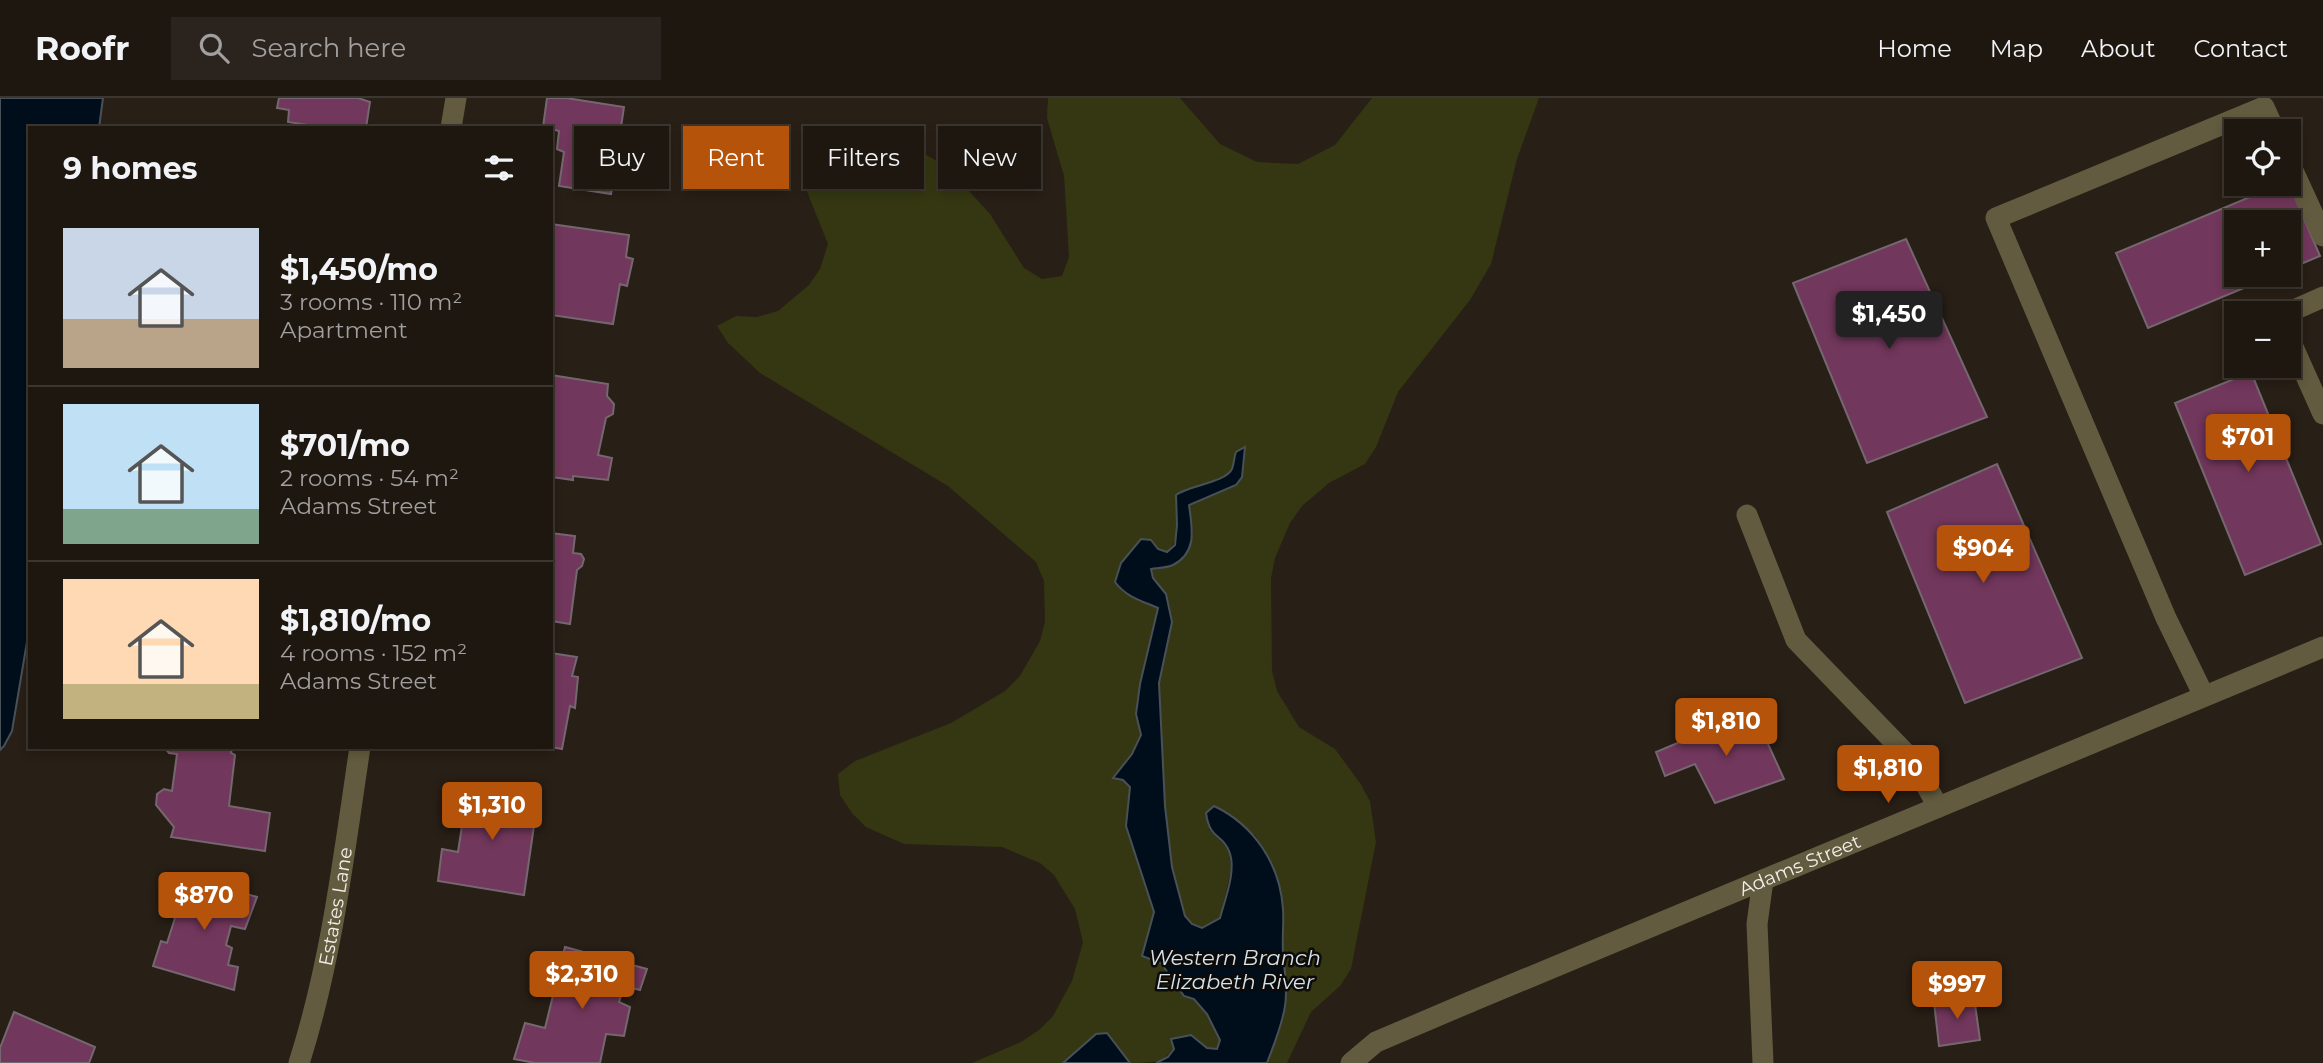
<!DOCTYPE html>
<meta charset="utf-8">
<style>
:root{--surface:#1e1710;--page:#2b241e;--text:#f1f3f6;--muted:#a19f9f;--line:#3c3630;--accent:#b45309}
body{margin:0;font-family:Montserrat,sans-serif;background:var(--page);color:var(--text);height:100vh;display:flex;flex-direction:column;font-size:26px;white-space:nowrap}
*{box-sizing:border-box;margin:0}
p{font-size:23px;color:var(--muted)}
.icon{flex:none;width:38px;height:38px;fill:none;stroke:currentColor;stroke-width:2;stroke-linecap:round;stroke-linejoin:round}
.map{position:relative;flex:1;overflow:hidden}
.panel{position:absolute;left:28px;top:28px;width:525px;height:623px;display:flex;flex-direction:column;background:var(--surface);border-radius:0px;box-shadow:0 4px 10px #0003,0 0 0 2px var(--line)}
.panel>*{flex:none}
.hud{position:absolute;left:574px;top:28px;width:665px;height:63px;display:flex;gap:14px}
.tools{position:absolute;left:2224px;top:21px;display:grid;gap:14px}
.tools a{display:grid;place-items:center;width:77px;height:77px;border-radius:0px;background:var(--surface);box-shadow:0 4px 10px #0003,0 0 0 2px var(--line);font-size:35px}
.price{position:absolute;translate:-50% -60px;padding:0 16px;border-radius:7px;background:var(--accent);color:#fff;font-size:23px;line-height:46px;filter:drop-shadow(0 2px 4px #0008)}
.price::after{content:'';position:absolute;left:50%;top:42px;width:21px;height:16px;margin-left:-10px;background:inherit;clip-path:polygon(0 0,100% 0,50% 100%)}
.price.current{background:#222;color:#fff}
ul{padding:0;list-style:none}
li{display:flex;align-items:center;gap:21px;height:175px;padding:0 35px}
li+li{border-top:2px solid var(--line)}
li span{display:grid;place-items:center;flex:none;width:196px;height:140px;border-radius:0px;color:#555}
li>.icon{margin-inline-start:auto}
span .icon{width:84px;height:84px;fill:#fffc;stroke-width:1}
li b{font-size:30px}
h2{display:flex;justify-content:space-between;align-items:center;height:84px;padding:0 35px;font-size:30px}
.tag{padding:0 24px;border-radius:0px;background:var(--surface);box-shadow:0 4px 10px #0003,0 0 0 2px var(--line);font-size:24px;line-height:63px}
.tag.current{background:var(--accent);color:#fff}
header{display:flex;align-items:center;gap:42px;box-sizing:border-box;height:98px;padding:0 35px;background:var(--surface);border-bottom:2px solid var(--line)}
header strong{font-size:33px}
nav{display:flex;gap:38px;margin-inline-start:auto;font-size:24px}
.search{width:490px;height:63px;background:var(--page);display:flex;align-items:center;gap:18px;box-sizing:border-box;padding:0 24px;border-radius:0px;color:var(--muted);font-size:26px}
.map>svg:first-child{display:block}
.green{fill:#343711}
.water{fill:#000e1b;stroke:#495158;stroke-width:2}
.building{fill:#72375c;stroke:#75676f;stroke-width:2}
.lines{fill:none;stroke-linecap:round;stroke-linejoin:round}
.lane{stroke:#635b3f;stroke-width:21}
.street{stroke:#635b3f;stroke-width:21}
.labels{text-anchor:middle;stroke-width:5;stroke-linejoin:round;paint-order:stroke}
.street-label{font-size:19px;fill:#f4eee8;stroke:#0e0a07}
.water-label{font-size:21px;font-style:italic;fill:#d2e4f0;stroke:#0e0a07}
</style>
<header>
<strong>Roofr</strong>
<div class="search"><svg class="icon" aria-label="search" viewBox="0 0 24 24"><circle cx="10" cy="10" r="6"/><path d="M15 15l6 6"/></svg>Search here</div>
<nav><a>Home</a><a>Map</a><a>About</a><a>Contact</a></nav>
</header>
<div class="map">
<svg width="2323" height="965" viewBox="0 0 2323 965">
<rect width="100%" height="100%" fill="#281f16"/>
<path class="green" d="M1048,0H1180L1220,46L1257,64L1298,66L1335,47L1372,0H1539L1517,61L1491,166L1470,202L1398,294L1376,349L1365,366L1329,385L1302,408L1290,425L1275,460L1271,480L1272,573L1277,593L1299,629L1335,651L1360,685L1370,703L1376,744L1351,871L1340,888L1311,914L1287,965H1267C1274,946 1285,924 1286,903C1287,886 1283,867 1283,850C1281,803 1282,778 1255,737L1208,731L1229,752L1231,772L1220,820L1202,830L1192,826L1185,818L1172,769L1165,708L1159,585L1172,524L1166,496L1153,480L1151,471L1172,468L1193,436L1189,407L1236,387L1245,349L1236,354C1234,359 1234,366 1232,371C1225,385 1189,387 1176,397C1177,416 1182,440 1167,454L1158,451L1138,503L1158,509L1140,586L1136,616L1141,637L1132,656L1114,679L1123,682L1130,689L1126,728L1154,814L1142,858L1161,865L1184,898L1194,901L1207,916L1220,942L1217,952L1207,950L1191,937L1181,938C1166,965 1159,965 1130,965L1106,935L1096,936L1063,965H972L1021,944L1039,932L1053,918L1072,883L1083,844L1075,811L1054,777L1040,765L1002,749L904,746L866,729L852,715L840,697L838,676L855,663L951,625L1005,593L1020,578L1040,543L1045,524L1044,483L1036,464L948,388L760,275L728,245L717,228L736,218L757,219L778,213L809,187L820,171L828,146L806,91V70L814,52L850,34L871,35L911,48L947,69L990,116L1024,170L1042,181L1062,178L1069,159L1064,78L1047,20Z"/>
<path class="water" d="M0,0H103L99,30H30V526L12,633L4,648L0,652Z
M1245,349L1242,379L1236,387L1189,407C1192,430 1198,454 1173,467C1167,470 1158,470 1151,471L1153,480L1166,496L1172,524L1159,585L1165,708L1172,769L1185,818L1192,826L1202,830L1220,820C1225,801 1237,772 1229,753C1222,735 1210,743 1206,715L1214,708C1254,727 1280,766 1283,811C1284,825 1282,840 1283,854C1284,871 1288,891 1285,908C1282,928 1274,946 1267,965H1156L1168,959L1174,951L1171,941L1191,937L1207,950L1217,951L1220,942L1207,916L1194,901L1184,898L1161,865L1142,858L1154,814L1126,728L1130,689L1123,682L1113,680L1132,656L1141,637L1136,616L1140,586L1158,510C1142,503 1126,499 1115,484L1121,465L1141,441L1151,442L1158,451L1167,454L1175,447L1177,427L1176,397C1189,387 1225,385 1232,371C1234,366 1234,359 1236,354Z
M1107,935L1130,965H1063L1096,936Z"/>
<path class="building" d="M279,0H358L370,4L366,30H327L288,24L289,12L277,10Z
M547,0H566L624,9L611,96L559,88L564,54L557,51L559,33L543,29Z
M2289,85L2320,158L2289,171V124H2236V177H2275L2148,230L2116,155L2281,86Z
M551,126L629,137L626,159L633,161L627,188L620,186L613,226L551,217Z
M1906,141L1987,319L1867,365L1793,185Z
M2251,274L2321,446L2245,477L2175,305Z
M551,277L608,286L607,298L614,306L613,316L606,320L598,357L612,360L608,382L573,378V382L551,379Z
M1997,366L2082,560L1965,605L1887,414Z
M551,435L575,438L573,455L581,456L584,461L582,468L577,472L570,526L551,523Z
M551,555L577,559L572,578L578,579L575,610L570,608L562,651L551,649Z
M1753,613L1784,681L1715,705L1695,666L1665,678L1656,654Z
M164,649H232L231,655L235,657L229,708L270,715L265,753L171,739L174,729L156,707L157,696L164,691L172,693L177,656L169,655Z
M470,688L538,700L524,797L438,783L442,751L458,754L463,721L456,716V704L468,700Z
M185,778L257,799L245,831L231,828L226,847L232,850L228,867L238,869L234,892L153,868L161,843L167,845L175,820L168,816L174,795L179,798Z
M565,849L647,871L640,892L624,888L619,904L630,909L624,938L606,936L600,965H535L514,961L525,925L545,930Z
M1974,899L1980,942L1939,948L1934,904Z
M14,914L95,949L89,965H0V950Z"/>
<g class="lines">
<path class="lane" d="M2289,64L2323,138
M2287,215L2323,199
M2289,240L2323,316
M1747,417L1796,542L1913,663L1938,709
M2204,598L2166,520L1996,120L2264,9L2275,33
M1763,782L1757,826L1763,965
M1351,965L1376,944L1470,904"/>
<g class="street">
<path d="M451,30L456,0"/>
<path id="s1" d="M1470,904L2323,549"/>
<path id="s2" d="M299,965C332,862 344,755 360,649"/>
</g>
</g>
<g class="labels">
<g class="street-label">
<text dy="7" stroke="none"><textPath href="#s1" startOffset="357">Adams Street</textPath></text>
<text dy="7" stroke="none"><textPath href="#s2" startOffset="161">Estates Lane</textPath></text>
</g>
<g class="water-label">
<text x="1235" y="867">Western Branch<tspan x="1235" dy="24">Elizabeth River</tspan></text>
</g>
</g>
</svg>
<div class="tools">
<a><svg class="icon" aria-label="locate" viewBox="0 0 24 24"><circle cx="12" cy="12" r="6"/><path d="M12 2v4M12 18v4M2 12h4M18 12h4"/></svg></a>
<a>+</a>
<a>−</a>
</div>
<b class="price current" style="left:1889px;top:253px">$1,450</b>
<b class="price" style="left:2248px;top:376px">$701</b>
<b class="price" style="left:1983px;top:487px">$904</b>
<b class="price" style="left:1726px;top:660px">$1,810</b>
<b class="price" style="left:1888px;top:707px">$1,810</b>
<b class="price" style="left:492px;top:744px">$1,310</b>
<b class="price" style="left:204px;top:834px">$870</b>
<b class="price" style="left:582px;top:913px">$2,310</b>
<b class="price" style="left:1957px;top:923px">$997</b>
<div class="hud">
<a class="tag">Buy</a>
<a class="tag current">Rent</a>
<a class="tag">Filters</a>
<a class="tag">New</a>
</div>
<section class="panel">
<h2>9 homes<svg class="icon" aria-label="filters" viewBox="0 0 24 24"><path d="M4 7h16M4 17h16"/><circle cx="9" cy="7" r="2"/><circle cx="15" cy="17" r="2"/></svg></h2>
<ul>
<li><span style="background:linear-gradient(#c9d6e8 65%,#b9a48a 0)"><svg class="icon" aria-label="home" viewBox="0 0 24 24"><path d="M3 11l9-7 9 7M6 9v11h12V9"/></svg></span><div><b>$1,450/mo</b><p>3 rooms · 110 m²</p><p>Apartment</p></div></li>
<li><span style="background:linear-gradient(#bfe0f5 75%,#7fa58c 0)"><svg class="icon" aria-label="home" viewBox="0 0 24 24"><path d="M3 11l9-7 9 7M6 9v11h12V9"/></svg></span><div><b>$701/mo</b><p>2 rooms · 54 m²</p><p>Adams Street</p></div></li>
<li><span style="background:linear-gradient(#ffd9b3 75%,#c2b280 0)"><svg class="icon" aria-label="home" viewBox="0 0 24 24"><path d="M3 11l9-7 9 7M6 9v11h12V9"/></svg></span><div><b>$1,810/mo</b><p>4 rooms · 152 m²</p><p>Adams Street</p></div></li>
</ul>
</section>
</div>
